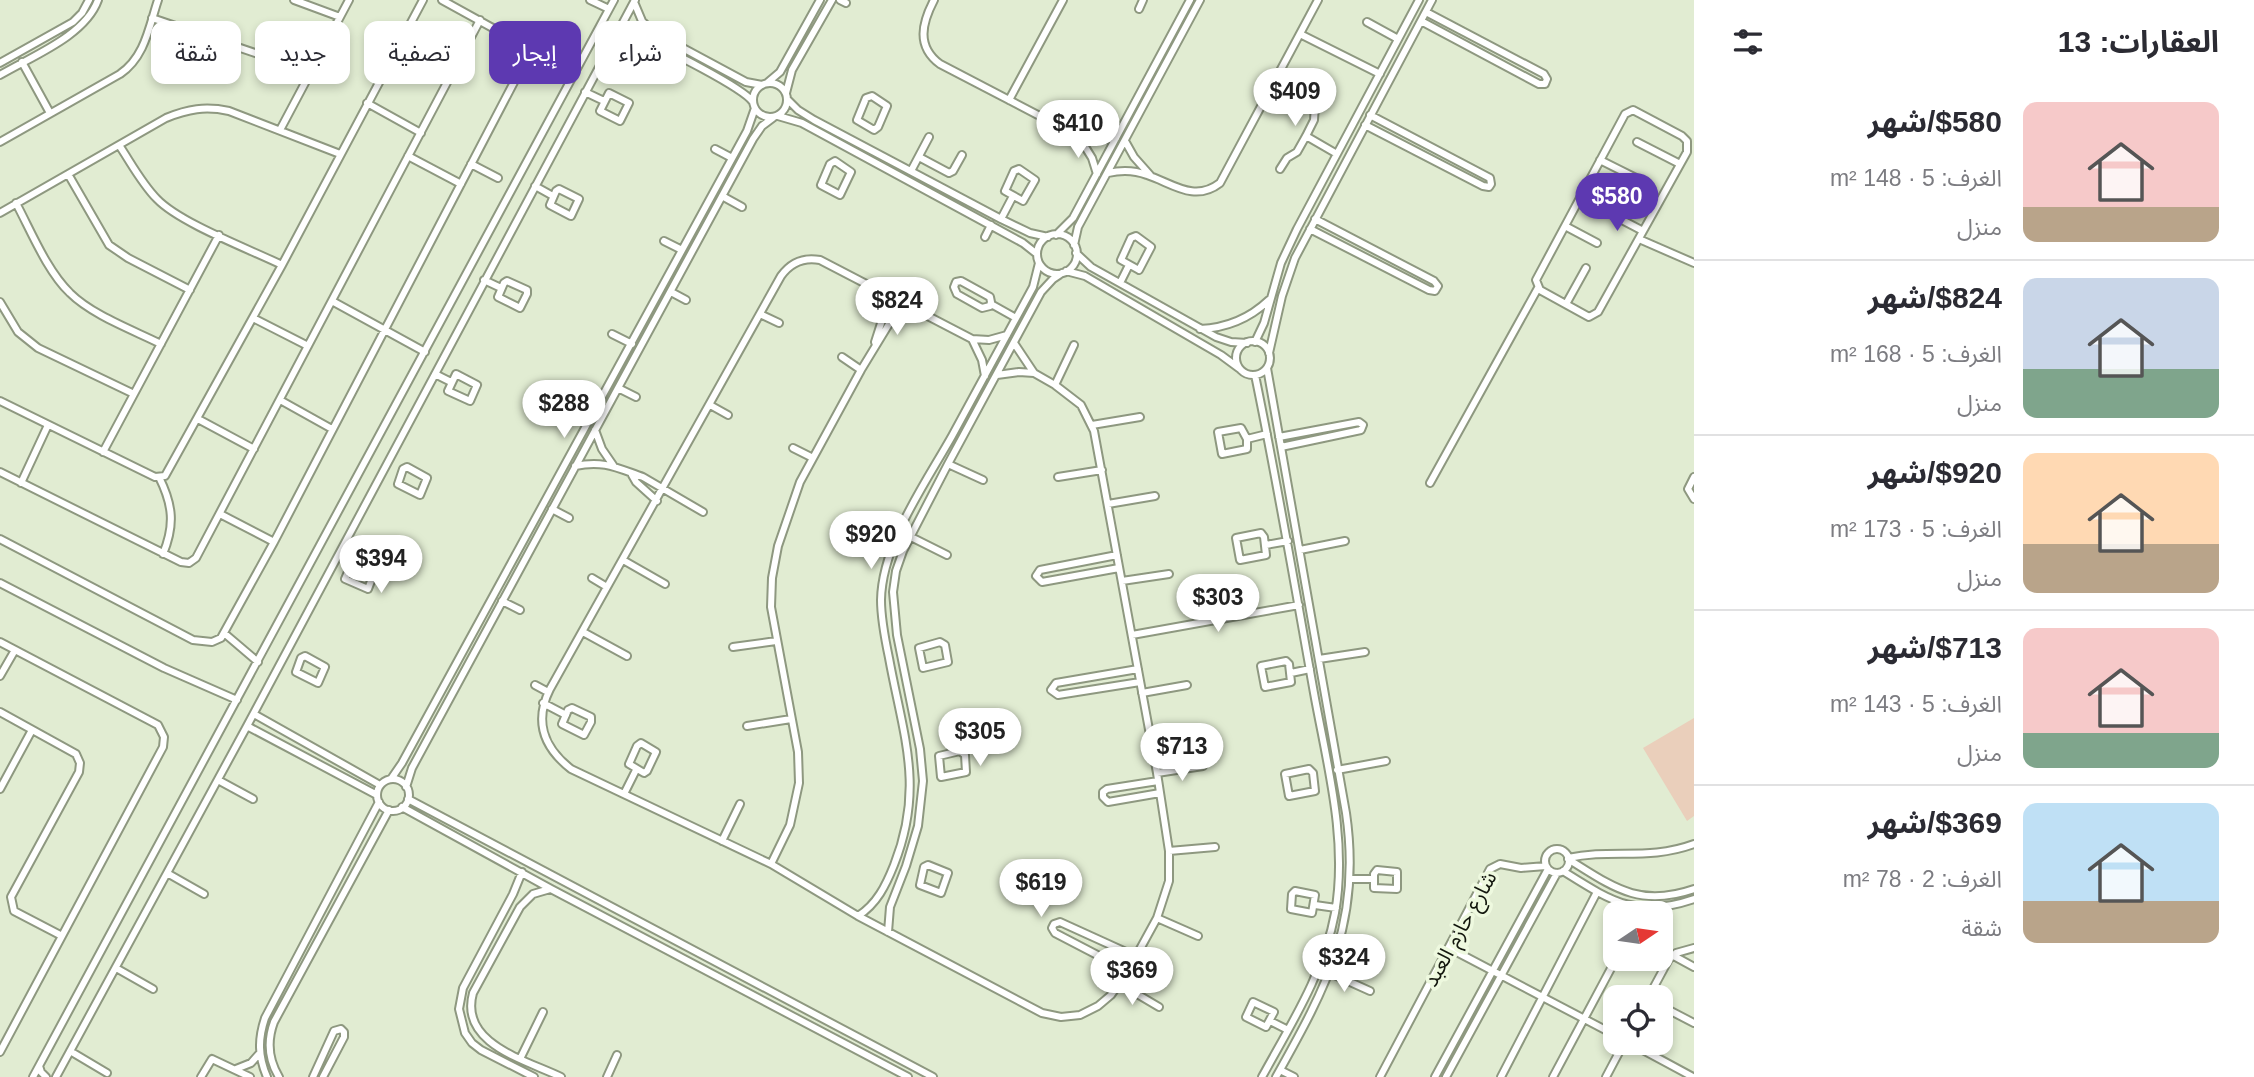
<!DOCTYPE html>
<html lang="ar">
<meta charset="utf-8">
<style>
:root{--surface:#fff;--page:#f2f2f3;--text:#2b2b33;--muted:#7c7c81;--line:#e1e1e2;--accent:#5d39b1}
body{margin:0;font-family:Arial,"Noto Sans Arabic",sans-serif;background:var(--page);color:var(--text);direction:rtl;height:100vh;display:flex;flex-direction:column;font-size:26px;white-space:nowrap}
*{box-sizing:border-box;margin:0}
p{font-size:23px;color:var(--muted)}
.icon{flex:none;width:38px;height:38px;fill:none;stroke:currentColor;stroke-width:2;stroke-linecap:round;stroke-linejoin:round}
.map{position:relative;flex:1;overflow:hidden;direction:ltr}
.panel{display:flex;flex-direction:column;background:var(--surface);width:560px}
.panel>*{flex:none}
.banner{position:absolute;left:21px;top:21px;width:665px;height:63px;direction:rtl;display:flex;gap:14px}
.needle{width:46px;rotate:77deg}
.fabs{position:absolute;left:1603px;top:901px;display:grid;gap:14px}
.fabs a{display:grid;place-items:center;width:70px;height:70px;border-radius:14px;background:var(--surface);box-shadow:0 4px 10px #0003;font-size:35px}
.price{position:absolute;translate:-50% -60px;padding:0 16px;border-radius:24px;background:#fff;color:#222;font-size:23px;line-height:46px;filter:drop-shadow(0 2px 4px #0008)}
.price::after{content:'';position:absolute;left:50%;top:42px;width:21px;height:16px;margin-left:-10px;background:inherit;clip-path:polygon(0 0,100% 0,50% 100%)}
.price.current{background:var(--accent);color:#fff}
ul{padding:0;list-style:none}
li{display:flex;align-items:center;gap:21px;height:175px;padding:0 35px}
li+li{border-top:2px solid var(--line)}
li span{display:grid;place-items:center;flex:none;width:196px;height:140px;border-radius:14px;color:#555}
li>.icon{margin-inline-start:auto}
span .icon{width:84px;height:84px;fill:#fffc;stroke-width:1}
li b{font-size:30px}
h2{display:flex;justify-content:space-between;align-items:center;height:84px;padding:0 35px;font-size:30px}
.tag{padding:0 24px;border-radius:14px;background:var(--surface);box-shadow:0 4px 10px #0003;font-size:24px;line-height:63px}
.tag.current{background:var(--accent);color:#fff}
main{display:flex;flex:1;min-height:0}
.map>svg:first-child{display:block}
.pitch{fill:#eacfbb}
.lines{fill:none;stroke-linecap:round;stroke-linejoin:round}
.minor-casing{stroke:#8e9880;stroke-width:10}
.minor{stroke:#fff;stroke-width:6}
.labels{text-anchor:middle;stroke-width:7;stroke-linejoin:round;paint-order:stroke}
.street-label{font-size:21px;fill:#13170e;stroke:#eef9df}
</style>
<main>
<section class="panel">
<h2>العقارات: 13<svg class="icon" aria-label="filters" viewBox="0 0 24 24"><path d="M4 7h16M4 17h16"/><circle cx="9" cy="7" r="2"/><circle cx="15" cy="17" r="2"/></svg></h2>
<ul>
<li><span style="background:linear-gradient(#f6c9c9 75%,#b9a48a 0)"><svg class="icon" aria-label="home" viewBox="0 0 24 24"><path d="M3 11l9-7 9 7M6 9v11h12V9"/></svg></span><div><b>$580/شهر</b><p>الغرف: 5 · 148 m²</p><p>منزل</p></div></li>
<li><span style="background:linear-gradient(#c9d6e8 65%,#7fa58c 0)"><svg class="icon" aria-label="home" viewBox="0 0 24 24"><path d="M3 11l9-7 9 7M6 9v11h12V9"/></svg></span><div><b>$824/شهر</b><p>الغرف: 5 · 168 m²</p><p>منزل</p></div></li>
<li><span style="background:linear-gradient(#ffd9b3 65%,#b9a48a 0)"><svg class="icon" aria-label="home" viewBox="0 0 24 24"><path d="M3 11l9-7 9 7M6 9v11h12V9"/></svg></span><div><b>$920/شهر</b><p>الغرف: 5 · 173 m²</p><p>منزل</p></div></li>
<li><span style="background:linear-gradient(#f6c9c9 75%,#7fa58c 0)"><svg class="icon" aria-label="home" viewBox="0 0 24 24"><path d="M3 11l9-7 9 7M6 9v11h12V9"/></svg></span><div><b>$713/شهر</b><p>الغرف: 5 · 143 m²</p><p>منزل</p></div></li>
<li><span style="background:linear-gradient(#bfe0f5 70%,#b9a48a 0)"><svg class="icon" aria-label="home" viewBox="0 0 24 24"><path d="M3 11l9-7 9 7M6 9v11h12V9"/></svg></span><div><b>$369/شهر</b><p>الغرف: 2 · 78 m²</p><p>شقة</p></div></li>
</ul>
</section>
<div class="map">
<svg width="1694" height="1077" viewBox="0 0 1694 1077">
<rect width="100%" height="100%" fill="#e1ecd2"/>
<path class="pitch" d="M1694,718V816L1687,821L1643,748Z"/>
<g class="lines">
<defs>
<path id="minor" d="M294,0L340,17
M590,0L609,9
M840,0L846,3
M934,0C922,23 916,46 940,64L1078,136L1097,140L1116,138
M634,2L642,21L653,32L746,82L762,85
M1139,9L1143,0
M152,18L311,72
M1421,21L1539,84H1545L1547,79L1544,74L1426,12
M1367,22L1398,39
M1300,34L1380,74
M611,45C622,41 632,39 643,41C662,46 743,88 753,102
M22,62L50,113
M0,63L73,22L82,13L89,0
M0,75C32,56 85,36 98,0
M753 100a17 17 0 1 1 34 0a17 17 0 1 1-34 0Z
M767,83L780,72L820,0
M585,92L604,101
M609,93L629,103L620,121L600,111Z
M786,93L792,70L832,0
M872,96L887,106L878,127L874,130L857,120L866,98Z
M787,99L798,110L814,120L1001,219L1030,233L1048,237
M1009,100L1063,0
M367,103L421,133
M1633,110L1682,136L1687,141V152L1598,312L1589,317L1540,290L1536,280L1625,114Z
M778,116L802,123L1023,243L1037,254
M1365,125L1483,186L1489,187L1491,184L1490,178L1488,177L1370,115
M280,130L349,0
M1306,136L1337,154
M1079,137L1092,158L1097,174
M1125,141L1134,157L1150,175
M0,142L120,74C145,57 149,27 158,0
M1637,142L1680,164
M119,145C131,163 142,184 157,199C180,223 249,249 282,265
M715,149L732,158
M408,156L461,184
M919,157L949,173L953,171L962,155
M1600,160L1636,178
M835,161L851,172L840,195L821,185L830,164Z
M471,164L498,178
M1019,169L1035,180L1023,201L1005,191L1014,171Z
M1280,169L1287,158L1297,152L1306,136L1314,120L1315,105L1321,92
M911,171L929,137
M1108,173C1121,170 1134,170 1147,175C1172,183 1194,203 1220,183L1318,0
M68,174L109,245L128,258L190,290
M535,186L553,196
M559,189L579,199L571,216L550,205L556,191Z
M722,196L742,207
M16,203C31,231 47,271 70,293C92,315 133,330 161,344
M1603,210L1643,231
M0,213L166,118C188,109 205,106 229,111L340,154
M1001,219L1013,196
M1565,226L1597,243
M1310,229L1429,290L1435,291L1438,286L1434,281L1315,219
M1037 254a20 20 0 1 1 40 0a20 20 0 1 1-40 0Z
M1056,235L1073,218L1190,0
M1136,236L1151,247L1139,270L1121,260L1131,238Z
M985,237L991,225
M1639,239L1694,263
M664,241L682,250
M1074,245L1078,227L1200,0
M1076,253L1091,267L1216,337L1231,342L1247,343
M1066,271L1085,276L1221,355L1240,369
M484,280L501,288
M507,281L527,290V294L520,308L498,297L504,283Z
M961,281L990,297L991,302L990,306L982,308L957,294L954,287L956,282Z
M1120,283L1129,265
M671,292L686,300
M332,301L425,352
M0,302L18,332L38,348L134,394
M991,304L1016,318
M1566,304L1586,268
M760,314L779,323
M253,318L308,346
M1200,329C1227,328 1250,318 1269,300
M612,334L632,344
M1007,335L989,340L972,339L820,260C804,257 791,262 781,276L550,689C534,721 543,747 571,769L771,864L858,916L1042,1013L1061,1017L1080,1015L1098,1006L1111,995L1128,971L1157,918L1169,881V851L1157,773L1094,431L1081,405L1055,385L1034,373L1014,343
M972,339L982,360L985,376
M1236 358a17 17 0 1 1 34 0a17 17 0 1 1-34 0Z
M1255,342L1264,323L1281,263L1297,229L1419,0
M876,345L875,342L884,314V292
M1269,353L1282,296L1295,258L1432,0
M842,357L861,370
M1267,368L1346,813C1362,922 1327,986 1276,1077
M435,374L451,382
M456,374L477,385L470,401L448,391Z
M997,375L1019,372L1034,373
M1255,375C1277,481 1295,587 1314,693C1327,765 1348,840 1335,913C1324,973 1291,1024 1262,1077
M1055,385L1074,345
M618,388L636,397
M280,400L332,429
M0,401L155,477L165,476L282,265L423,0
M710,405L728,415
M198,419L254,449
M1092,425L1140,417
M1241,428L1247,439V449L1222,454L1218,432Z
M595,430L602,449L613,465
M1279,437L1359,422L1363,425L1361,430L1281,447
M1247,439L1267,434
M793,448L813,458
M103,452L219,235
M948,464L983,480
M575,466C604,460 617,468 643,477L703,512
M407,467L427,478L420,495L398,484L403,469Z
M0,472L181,562L189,563L196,558L480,20
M632,475L636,482L657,501
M159,477C173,505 175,525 163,554
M1058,477L1102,470
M1694,477L1688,489L1694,499
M21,483L48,425
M1430,483L1538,288
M1108,504L1155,496
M552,509L569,518
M220,514L274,542
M1261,533L1264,537L1266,555L1240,560L1236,538Z
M911,537L947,555
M0,539L193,640L212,642L221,638L274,542L524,63L525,51L518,42L442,0
M1266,545L1288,541
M1300,550L1345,541
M1117,555L1040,570L1036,576L1042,582L1119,568
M623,560L665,584
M355,562L374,573L368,589L345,579L351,565Z
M592,578L607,587
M1122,581L1169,574
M0,583L164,668L237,700
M502,601L520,610
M583,632L627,656
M224,633L258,662
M1132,635L1299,605
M0,642L158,725L164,737L163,747L0,1052
M940,642L945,645L948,662L923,668L919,648Z
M733,647L776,641
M305,656L325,667L318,683L296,672L301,658Z
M1319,659L1365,652
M1286,661L1289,664L1291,682L1265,687L1261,666Z
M1138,669L1056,683L1051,690L1058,695L1140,682
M1291,673L1310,669
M0,676L15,650
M535,685L548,692
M1142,693L1187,685
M543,703L566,715
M572,708L591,717V722L584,735L562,724L568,710Z
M0,712L76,754L80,763L79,772L11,897L14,911L62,936
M254,714L380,785
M247,726L377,795
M747,726L791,719
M641,743L656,752L647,771L644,773L629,764L637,746Z
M960,751L965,755L966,772L941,777L939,756Z
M1309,769L1313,773L1315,791L1289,796L1285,774Z
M1337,770L1386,761
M1157,773L1203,766
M391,779L402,763L747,131L755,108
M377 795a16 16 0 1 1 32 0a16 16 0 1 1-32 0Z
M218,780L253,799
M1158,781L1107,789L1103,792V797L1108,802L1160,793
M406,787L412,768L753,139L762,126L774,117
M0,789L32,730
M624,794L636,770
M408,799L933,1077
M402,807L551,889L908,1077
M722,841L740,804
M1545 861a12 12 0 1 1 24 0a12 12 0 1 1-24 0Z
M1169,851L1215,847
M1568,858C1612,848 1648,861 1694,844
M1568,859C1613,887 1639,908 1694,889
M771,864L790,825L799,783L798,752L771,607L772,578L778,546L800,482L861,370L889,324L897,318L917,311
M928,865L948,873L941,893L920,885L924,867Z
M1377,870L1397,872V889L1374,888V874Z
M1563,871C1611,901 1636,919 1694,899
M522,872L513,894L463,988L459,1009L465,1033L472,1043L481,1050L534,1077
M167,873L204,894
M1350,879H1374
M550,889L533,894L520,907L473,993C459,1044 526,1060 561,1077
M1295,891L1315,895L1312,913L1291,909L1292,894Z
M1315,905L1336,908
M858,916C877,904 886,885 894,865C925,787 903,735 889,658C885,639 881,619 881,600C882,544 925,484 952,436C979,387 1006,337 1033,287L1039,263
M1157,918L1198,936
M888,932L890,907L906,866L918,826L923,781L920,749L897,635L893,592L896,571L903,551L948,464L1041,292L1053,279L1062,273
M1449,948L1615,1035
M1672,955L1694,967
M116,968L153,989
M1128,971L1055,933L1052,928L1054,924L1060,922L1137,957
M1330,973L1370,991
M1120,984L1159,1007
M1648,998L1669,959L1676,953L1694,948
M1253,1002L1274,1012L1266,1027L1246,1017Z
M1661,1006L1694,1023
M1270,1021L1288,1030
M1630,1043L1693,1077
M70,1051L107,1073
M521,1057L543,1012
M39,1066L41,1072L46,1077
M236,1069L251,1063L259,1054
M1280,1070L1294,1077
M33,1077L614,0
M56,1077L247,726L635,0
M201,1077L212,1059L250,1077
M267,1077C258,1056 258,1039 265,1018L379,802
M279,1077C268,1059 267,1041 274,1022L389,810
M313,1077L334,1031L341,1029L344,1032V1037L323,1077
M607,1077L617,1055
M1380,1077L1490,869L1500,864L1521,868L1546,866
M1435,1077L1548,869
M1446,1077L1557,873
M1501,1077L1597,892
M1553,1077L1616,959
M1606,1077L1624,1043"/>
</defs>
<use href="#minor" class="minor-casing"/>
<use href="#minor" class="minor"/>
</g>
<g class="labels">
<g class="street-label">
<text transform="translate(1460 929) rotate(-61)" y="7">شارع حازم العبد</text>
</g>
</g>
</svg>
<div class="fabs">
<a><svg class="needle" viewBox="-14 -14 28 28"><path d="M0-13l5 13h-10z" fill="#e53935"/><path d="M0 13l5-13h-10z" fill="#7c7c81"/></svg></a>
<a><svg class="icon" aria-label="locate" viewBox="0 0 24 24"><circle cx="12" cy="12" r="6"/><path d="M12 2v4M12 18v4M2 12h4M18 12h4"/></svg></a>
</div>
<b class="price" style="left:1295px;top:128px">$409</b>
<b class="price" style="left:1078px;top:160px">$410</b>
<b class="price current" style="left:1617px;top:233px">$580</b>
<b class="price" style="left:897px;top:337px">$824</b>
<b class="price" style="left:564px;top:440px">$288</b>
<b class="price" style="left:871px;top:571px">$920</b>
<b class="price" style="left:381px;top:595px">$394</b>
<b class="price" style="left:1218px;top:634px">$303</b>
<b class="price" style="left:980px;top:768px">$305</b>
<b class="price" style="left:1182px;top:783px">$713</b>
<b class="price" style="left:1041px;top:919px">$619</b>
<b class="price" style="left:1344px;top:994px">$324</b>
<b class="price" style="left:1132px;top:1007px">$369</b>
<div class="banner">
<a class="tag">شراء</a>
<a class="tag current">إيجار</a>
<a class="tag">تصفية</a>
<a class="tag">جديد</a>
<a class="tag">شقة</a>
</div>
</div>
</main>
